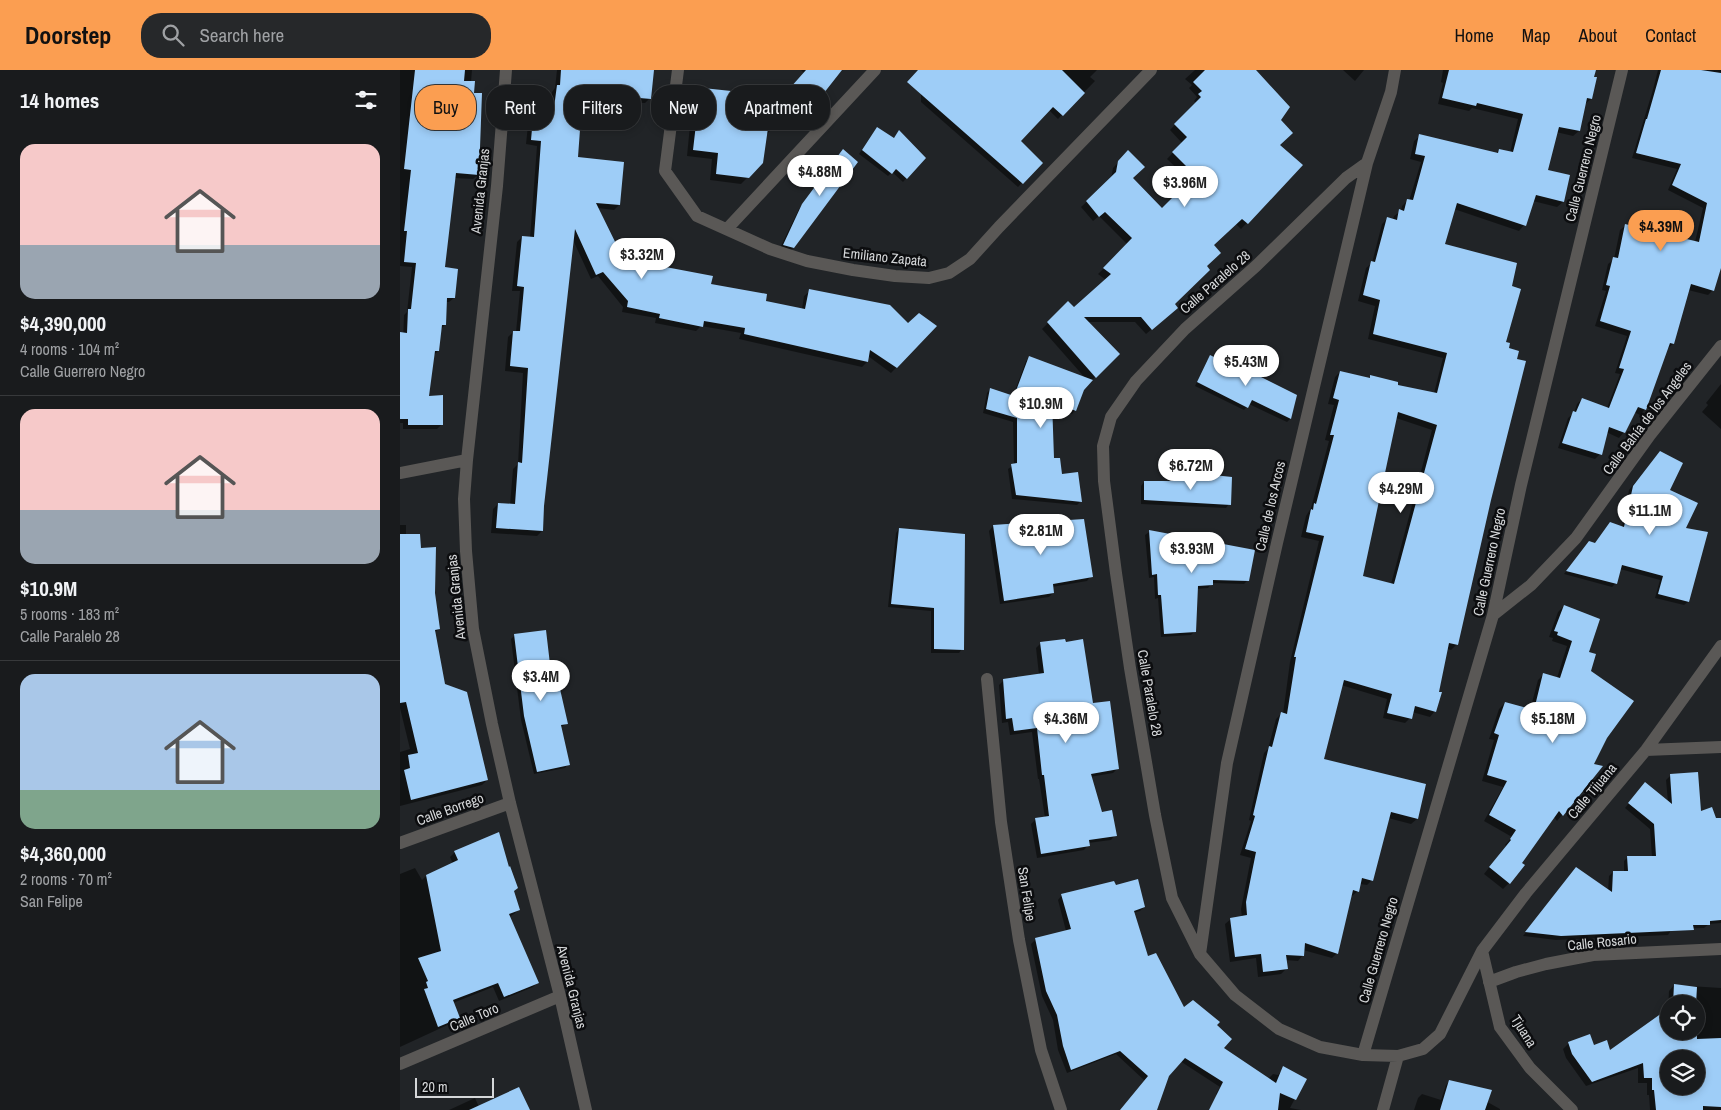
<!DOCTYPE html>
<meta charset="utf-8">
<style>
:root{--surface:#191b1d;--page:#26282a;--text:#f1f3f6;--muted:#9fa1a4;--line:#37393b;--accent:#fb9e51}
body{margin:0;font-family:"Archivo Narrow",sans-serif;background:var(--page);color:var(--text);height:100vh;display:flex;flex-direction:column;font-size:19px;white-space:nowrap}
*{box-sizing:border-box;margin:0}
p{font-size:16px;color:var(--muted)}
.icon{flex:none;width:28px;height:28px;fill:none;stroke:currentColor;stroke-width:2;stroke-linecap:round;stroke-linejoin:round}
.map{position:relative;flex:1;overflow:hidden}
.details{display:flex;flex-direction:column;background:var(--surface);width:400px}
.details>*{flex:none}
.guide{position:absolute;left:15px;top:15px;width:475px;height:45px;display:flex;gap:10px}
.fabs{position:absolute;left:1260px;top:925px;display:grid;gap:10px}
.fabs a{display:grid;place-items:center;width:45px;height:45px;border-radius:50%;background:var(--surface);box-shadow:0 2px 8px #0003,0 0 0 1px var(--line);font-size:25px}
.scale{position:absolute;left:15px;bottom:12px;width:79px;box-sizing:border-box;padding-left:5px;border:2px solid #d5d7d9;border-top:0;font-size:14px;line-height:18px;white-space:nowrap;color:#d5d7d9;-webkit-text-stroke:4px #0c0d0f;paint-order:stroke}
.price{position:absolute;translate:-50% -42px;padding:0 11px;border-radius:18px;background:#fff;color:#222;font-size:16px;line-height:32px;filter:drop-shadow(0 1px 2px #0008)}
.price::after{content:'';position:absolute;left:50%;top:30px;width:15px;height:11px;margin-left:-8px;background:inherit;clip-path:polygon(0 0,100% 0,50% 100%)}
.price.current{background:var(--accent);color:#111}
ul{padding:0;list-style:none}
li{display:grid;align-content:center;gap:10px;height:265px;padding:0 20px}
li+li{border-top:1px solid var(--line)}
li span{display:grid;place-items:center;height:155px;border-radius:15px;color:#555}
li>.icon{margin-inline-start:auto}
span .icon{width:90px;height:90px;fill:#fffc;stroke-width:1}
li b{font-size:21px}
h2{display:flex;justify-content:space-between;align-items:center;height:60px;padding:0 20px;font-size:21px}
.pill{padding:0 18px;border-radius:20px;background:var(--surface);box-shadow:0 2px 8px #0003,0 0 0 1px var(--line);font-size:18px;line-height:45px}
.pill.current{background:var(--accent);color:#111}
header{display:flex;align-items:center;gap:30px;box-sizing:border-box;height:70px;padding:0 25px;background:var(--accent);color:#111}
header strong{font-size:24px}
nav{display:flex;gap:28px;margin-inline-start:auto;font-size:18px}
.search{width:350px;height:45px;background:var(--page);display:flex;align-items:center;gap:12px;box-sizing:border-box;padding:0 18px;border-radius:20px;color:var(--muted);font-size:19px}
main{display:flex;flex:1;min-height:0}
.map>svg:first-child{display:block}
.shadow{fill:#0007;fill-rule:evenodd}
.building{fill:#9ecdf7;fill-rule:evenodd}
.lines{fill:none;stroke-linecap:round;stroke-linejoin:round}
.street{stroke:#5a5856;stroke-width:12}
.labels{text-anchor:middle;stroke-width:5;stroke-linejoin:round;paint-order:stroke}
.street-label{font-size:14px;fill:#d5d7d9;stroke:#0c0d0f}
</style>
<header>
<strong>Doorstep</strong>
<div class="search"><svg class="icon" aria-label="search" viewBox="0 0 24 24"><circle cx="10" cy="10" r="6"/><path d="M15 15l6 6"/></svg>Search here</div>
<nav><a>Home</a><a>Map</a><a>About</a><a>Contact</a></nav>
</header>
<main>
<section class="details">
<h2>14 homes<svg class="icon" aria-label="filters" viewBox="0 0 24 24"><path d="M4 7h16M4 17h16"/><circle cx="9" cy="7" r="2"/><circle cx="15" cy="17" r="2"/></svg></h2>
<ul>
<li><span style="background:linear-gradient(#f6c9c9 65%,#9aa5b1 0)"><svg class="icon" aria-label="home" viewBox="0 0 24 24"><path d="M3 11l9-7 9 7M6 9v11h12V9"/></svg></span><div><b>$4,390,000</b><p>4 rooms · 104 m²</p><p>Calle Guerrero Negro</p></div></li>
<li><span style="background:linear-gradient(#f6c9c9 65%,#9aa5b1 0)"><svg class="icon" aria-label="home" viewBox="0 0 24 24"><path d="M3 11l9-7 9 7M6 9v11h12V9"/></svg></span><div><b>$10.9M</b><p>5 rooms · 183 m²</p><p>Calle Paralelo 28</p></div></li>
<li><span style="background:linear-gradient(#a9c7e8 75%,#7fa58c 0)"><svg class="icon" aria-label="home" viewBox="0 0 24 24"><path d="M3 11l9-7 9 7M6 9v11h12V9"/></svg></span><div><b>$4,360,000</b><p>2 rooms · 70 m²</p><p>San Felipe</p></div></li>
</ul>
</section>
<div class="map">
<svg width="1321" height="1040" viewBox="0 0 1321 1040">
<rect width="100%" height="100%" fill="#212427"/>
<path class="shadow" d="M0,0H72L71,12L78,105L73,109L54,108L44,198L54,228L49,232H46L45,255L41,259L38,281L33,286L28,327L42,354L37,359H3V353H0L4,245L7,242L12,197L0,196Z
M157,0H253L250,28L245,33L227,32L226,45L216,56L180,51L176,88L219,135L214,140L198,138L225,195L252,200L256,196L364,232L402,239L404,226L410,221L508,255L536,256L491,303L468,286L467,292L462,297L339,269L341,263L301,256L296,261L255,253L256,248L222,242L223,237L198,206L191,209L173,170L143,436L142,461L137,466L91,463L93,439L98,434L110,435L113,399L118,394L123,303L105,301L108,267L113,262H116L120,221H112L117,172L122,167L130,168L137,76L126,74L128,55L133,50H139L144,46H149L152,22L155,18Z
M401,0H433L437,4L414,33L411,30L403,38L386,24L404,3Z
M546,0H697L690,7L695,11L658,49L649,40L619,71L641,93L618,117L521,32V24Z
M795,0H854L879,50L878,75L902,95L841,159L836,154L812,175L805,196L773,234L771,243L746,264L735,252H687L718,284L683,319L675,340L672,344L651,336L652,390L661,405L680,432L677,435L612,429L608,399L614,395L613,352L583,343L587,323L590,319L613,326L626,291L629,288L686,309L642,259L665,236L674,239L706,210L698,204L728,175L699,146L693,151L681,137L711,109L713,98L728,82L732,108L762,140L791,112L767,89L782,73L770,60L796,33L794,31L797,27L789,18L792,15L785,9Z
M943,0H964L955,11Z
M1043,0H1195L1191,29L1185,34L1179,61L1173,66L1156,62L1146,101L1163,132L1157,137L1133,131L1124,155L1119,161L1054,139L1043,175L1111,217L1090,430L1057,574L1051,580L1047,579L1035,641L1030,647L1012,642L1010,648L1005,653L983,648L987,629L941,615L922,690L1025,715L1017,749L1011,754L988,748L972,810L967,815L960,814L958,821L952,826H950L937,883L932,888L903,880V885L898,891L885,890L887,898L881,904L858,907L856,888L830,892L825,854L831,849L842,847L841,839L851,788L840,785L851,751L849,750L864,683L868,679L876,649L881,644H883L890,592L919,471L901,467L906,446L911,438L929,371L925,370L934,335L928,334L935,307L940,302L969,309L971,307L996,316L1034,323L1043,288L968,269L975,236L958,231L966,198L972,193L982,154L988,148L993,150L994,146L1001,141L1002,136L1008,130L1009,131L1021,92L1010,89L1014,71L1020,66L1096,84L1099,80L1110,83L1118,49L1072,38L1069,41L1038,34L1043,13L1041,12ZM996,348L1032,360L991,514L962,507Z
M1258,0H1321V194L1313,220L1308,225L1288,220L1273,274L1267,279L1245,339L1240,345L1234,342L1224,362L1219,368L1206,362L1200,384L1195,389L1158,378L1168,348L1174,343L1177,334L1182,329L1207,338L1220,304L1215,303L1227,266L1195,256L1206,221L1202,220L1208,194L1214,189L1220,160L1226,155L1295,172L1303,138L1268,120L1277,99L1232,88L1252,23Z
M303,19L372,59L366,65L362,93L341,114L310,110L312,89L287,86L291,45L295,41L297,26Z
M474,62L493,69L499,62L524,88L503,112L492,102L488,106L459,84Z
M440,85L393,178L390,181L380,178L399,139Z
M811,287L841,302L843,299L895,326L890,349L887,352L849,334L844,340L795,316L807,291Z
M1321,314V359L1302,342L1308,335L1306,333Z
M1256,387L1268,421L1285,459L1307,463L1288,532L1284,535L1255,528L1260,510L1220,499L1216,513L1212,517L1164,504L1186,476L1195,474L1222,457L1229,420Z
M805,405L829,434L826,438L741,434V416L744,412H801V409Z
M683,451L691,506L687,511L652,517L653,523L649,527L600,534L589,461L593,456Z
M0,455H6V465L19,479L34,523L39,559L34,563L44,615L87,710L82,715L0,736V682L10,679L0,638Z
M499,459L562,579L559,583H531V541L488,537L496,463Z
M749,462L854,481L848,510L844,514L812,513L808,518L796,519L795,561L791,565L761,567L758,528L755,529L754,507L749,508L745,465Z
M1164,536L1188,583L1190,602L1206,668L1192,694L1201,697L1162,745L1157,751L1154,747L1120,793L1109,813L1103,819L1084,804L1106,776L1105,775L1112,767L1084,751L1103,717L1082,711L1094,670L1089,669L1099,639L1105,633L1130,640L1138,610L1144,604L1157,608L1167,576L1152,571L1153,568L1149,567L1158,542Z
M115,565L152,622L166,654L160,658L168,694L165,698L134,704L121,650L111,569Z
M664,570L718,698L713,703L690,707L701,743L715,765L711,770L688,773V775L684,780L637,788L631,754L636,749L645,748L639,709H638L632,662L610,665L608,652L602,653L599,615L604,610L639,605L636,578L640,574Z
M1271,705L1300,743L1321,764V853L1309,854L1304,858L1272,859L1268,865L1156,870L1123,866L1172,803L1208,821L1209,806L1213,802H1224V791L1228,787H1252L1250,759L1225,738L1241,718L1268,732L1266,710Z
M55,782L113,822L119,839L114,844L109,847L137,913L133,917L99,931L93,917L53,933L59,947L54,952L0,977V804L15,798L22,810L25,807L53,794L50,787Z
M715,817L744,837L740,841L733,843L747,888L784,939L815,956L822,979L868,1009L873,1004L878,1005L884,998L905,1009L890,1038L901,1040H829L816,1024L820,1017L780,991L768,1005L755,1040H721L745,1011L716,984L667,1003L658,980L653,950L642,926L631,874L636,869L666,861L658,830L662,825Z
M1274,915L1321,918V1040H1250L1249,1025H1247V1013H1238V998L1186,1016L1166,988L1163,979L1168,974L1189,966L1193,976L1209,982L1268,941L1269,921ZM1269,934H1296V961H1269ZM1269,989H1296V1016H1269Z
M1050,1011L1100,1039V1040H1014L1018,1028L1022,1024L1041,1030L1046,1015Z
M75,1028L79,1037L106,1040H49Z"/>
<path class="building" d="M15,0H65L64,11H75L74,23H82L79,105L56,103L45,197L58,199L55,228H47L46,255H42L39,281H35L29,326L43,325V355H8V349H0V262L7,263L8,239H11L16,193L4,192L7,161H4L11,100L4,99Z
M161,0H254L251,29L228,27L227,46L223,45L222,51L181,46L178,87L224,92L220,135L196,133L226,194L254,199L255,195L313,206L311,214L367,224L366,231L405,239L409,219L490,235L508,253L519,243L537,256L497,298L470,280L468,292L344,264L345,258L304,251L303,257L259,248L260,244L227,237L228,231L203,202L196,205L175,159L144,436L143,461L96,458L98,433L115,434L118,392L122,393L128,298L110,296L113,261H120L124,217L117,216L122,166L134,167L141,71L131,70L133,48L143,50L144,44L153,45L157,15H160Z
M406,0H442L420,28L416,25L409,34L390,18Z
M518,0H662L685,23L663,46L653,37L621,71L643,93L623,114L507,12Z
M805,0H856L890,37L881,50L893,63L880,75L903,95L848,154L842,149L814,175L821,183L807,196L810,200L775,234L778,238L752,260L741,247H684L720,284L696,308L647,252L668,231L674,237L711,204L703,198L732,168L705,142L699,147L686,131L716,102L718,91L728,80L745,97L733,108L762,138L795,105L772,82L787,67L774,54L801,27L798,24L802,21L793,12Z
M1049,0H1196L1194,7H1197L1192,29L1187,28L1180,61L1159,57L1148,100L1170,105L1164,132L1136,125L1126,156L1057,133L1045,174L1117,193L1112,216L1121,219L1106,272L1110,273L1109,278L1119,281L1117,289L1126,291L1091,430L1058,575L1049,573L1039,622H1042L1036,642L1015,636L1012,649L987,643L992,624L944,610L924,689L1026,714L1018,749L991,742L973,811L962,808L959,822L953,820L938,884L905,873L904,886L886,885L888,899L863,902L861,884L835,887L830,848L847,845L846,832L856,782L845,779L855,746L853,745L869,676L872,677L881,642L887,644L896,587H894L924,466L906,462L911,439L913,440L914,433L916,434L934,365H930L939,330L933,328L940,301L970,308V305L998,312V315L1037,323L1047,283L973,264L980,230L963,225L971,191L975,192L987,147L997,150L999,139L1004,141L1007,129L1013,130L1025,86L1015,84L1019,64L1098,83L1099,79L1113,82L1123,44L1077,33L1076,36L1042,28ZM998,342L1037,355L994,514L963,506Z
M1261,0H1301L1321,3V198L1314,221L1291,214L1274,274L1270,273L1246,340L1238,337L1225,363L1209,357L1202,385L1162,373L1173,341L1176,342L1182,328L1209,338L1224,299L1219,298L1231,261L1200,251L1210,216L1206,215L1213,187L1218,188L1225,154L1299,172L1307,133L1272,115L1281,94L1236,83L1246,49H1247Z
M303,18L377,26L373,59L368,58L363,93L349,108L316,104L318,83L293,80L298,37H301Z
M477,57L494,68L499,60L526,88L507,109L496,99L492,104L462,80Z
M443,79L458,92L394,178L383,175L402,134Z
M810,285L842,301L843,298L897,325L891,349L852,330L848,338L797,312Z
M629,286L693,310L684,320L676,341L652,331L654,388H660L662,404L678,402L682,432L616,425L611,394L617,393V348L586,339L590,318L614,326Z
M1260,381L1283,393L1270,420L1298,433L1286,458L1308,462L1289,532L1258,524L1263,506L1222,495L1217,514L1166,501L1189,471L1195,473L1210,452L1224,457L1233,416Z
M804,404L832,407L831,435L744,430V411H804Z
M684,449L693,507L653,514L654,523L604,531L593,455Z
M499,458L565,464L564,580L534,579V538L491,534Z
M749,460L855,480L849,511L813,510V515L798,516L796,562L764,564L761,525H758L757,504L752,505Z
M0,464H20L21,478L36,477L35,523L40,559L35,560L45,614L67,622L88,710L11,730L4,700L10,698L8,685L18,683L6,632L0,633Z
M1164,535L1200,549L1189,582L1196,584L1191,601L1234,631L1207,668L1194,694L1203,696L1163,746L1159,741L1122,793L1125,795L1110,814L1089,797L1111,770L1110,769L1116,760L1089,745L1107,711L1087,705L1099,665L1094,663L1105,632L1134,640L1143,603L1160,608L1172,571L1157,565L1158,562L1154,561Z
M146,560L153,620L160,619L168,654L161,655L170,695L137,702L124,646L114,564Z
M665,569L666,572L683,569L693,633L710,631L719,699L691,704L702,742L712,740L717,766L689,770L690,776L641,784L635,748L649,746L644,705H642L637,658L614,661L612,648L606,649L603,609L644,603L640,572Z
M1298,702L1301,741L1312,737L1316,748H1321V850L1310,851V855H1293L1294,860L1161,866L1125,862L1176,797L1212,822L1213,801H1228L1227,786H1256L1254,754L1228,733L1245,712L1272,734L1270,704Z
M99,762L109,797L110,796L118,818L114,821L120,840L109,844L139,913L104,927L98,913L53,930L60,948L38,957L24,919L28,918L26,912L28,911L18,888L41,881L26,805L58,790L54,781Z
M738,809L745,837L734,841L748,886L756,883L784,937L793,930L820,952L817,955L832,969L824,978L876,1013L883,996L907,1009L896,1030L880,1023L878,1040H809L823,1012L785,988L769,1006L757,1040H720L748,1006L720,981L671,1000L663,976L657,945L646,921L635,868L671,859L661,824L714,811L716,815Z
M1274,914L1297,917L1296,934H1273Z
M1269,938V961H1296V945L1297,969L1321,968V1037L1303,1036V1040H1256L1254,1020H1252V1008H1244L1243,993L1192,1012L1172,984L1168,972L1190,964L1194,975L1207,970L1210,980ZM1269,989H1296V1016H1269Z
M1049,1010L1092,1020L1085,1040H1040Z
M119,1017L130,1040H69Z"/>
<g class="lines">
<path class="street" d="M106,0L97,116L67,390L64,429L66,481L73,559L92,654L110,733L160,926L186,1040
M278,0L265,101L297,146L370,179L407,191L453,200L495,206L529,208L549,203L570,189L599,157L751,0
M967,93L946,108L856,196L785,259L736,311L711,347L703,376L704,411L716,503L730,598L755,745L772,828L800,884L835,925L879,959L920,977L963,985L998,986L1023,979L1040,964L1082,881L1126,823L1246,680L1321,576
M327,159L475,0
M0,403L67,390
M1093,545L1131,515L1176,468L1250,365L1321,276
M587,609L601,752L619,870L641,980L661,1040
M1246,680L1321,677
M0,773L110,733
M1082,881L1100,957L1130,998L1172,1040
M800,884L827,693L877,473L967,93L991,22L995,0
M1089,912L1116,902L1146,894L1193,885L1321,879
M963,985L1093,545L1121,415L1222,0
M0,994L160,926
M983,1040L998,986"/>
</g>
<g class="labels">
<g class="street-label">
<text transform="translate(1183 98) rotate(-76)" y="5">Calle Guerrero Negro</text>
<text transform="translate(80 121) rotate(-84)" y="5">Avenida Granjas</text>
<text transform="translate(485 187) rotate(6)" y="5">Emiliano Zapata</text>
<text transform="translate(815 212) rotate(-41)" y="5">Calle Paralelo 28</text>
<text transform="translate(1247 348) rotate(-53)" y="5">Calle Bahía de los Angeles</text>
<text transform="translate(870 436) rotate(-77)" y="5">Calle de los Arcos</text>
<text transform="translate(1089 492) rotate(-78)" y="5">Calle Guerrero Negro</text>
<text transform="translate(56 527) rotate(-96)" y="5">Avenida Granjas</text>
<text transform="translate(750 623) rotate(80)" y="5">Calle Paralelo 28</text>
<text transform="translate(1192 721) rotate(-50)" y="5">Calle Tijuana</text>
<text transform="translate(50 739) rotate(-20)" y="5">Calle Borrego</text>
<text transform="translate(627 824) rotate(81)" y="5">San Felipe</text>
<text transform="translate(1202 872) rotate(-6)" y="5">Calle Rosario</text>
<text transform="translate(978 880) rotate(-74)" y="5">Calle Guerrero Negro</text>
<text transform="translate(172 917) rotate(76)" y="5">Avenida Granjas</text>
<text transform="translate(74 947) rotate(-23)" y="5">Calle Toro</text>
<text transform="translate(1124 961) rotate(58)" y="5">Tjuana</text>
</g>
</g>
</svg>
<div class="fabs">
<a><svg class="icon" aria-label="locate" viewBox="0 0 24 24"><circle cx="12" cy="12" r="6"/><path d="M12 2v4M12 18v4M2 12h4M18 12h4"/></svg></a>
<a><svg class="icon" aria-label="layers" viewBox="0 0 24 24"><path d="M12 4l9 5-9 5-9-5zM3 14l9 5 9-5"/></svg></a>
</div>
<div class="scale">20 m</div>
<b class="price" style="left:420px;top:127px">$4.88M</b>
<b class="price" style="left:785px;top:138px">$3.96M</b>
<b class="price current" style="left:1261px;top:182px">$4.39M</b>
<b class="price" style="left:242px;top:210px">$3.32M</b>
<b class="price" style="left:846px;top:317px">$5.43M</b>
<b class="price" style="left:641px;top:359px">$10.9M</b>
<b class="price" style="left:791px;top:421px">$6.72M</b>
<b class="price" style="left:1001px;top:444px">$4.29M</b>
<b class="price" style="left:1250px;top:466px">$11.1M</b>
<b class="price" style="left:641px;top:486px">$2.81M</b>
<b class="price" style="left:792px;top:504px">$3.93M</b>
<b class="price" style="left:141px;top:632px">$3.4M</b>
<b class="price" style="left:666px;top:674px">$4.36M</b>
<b class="price" style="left:1153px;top:674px">$5.18M</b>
<div class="guide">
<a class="pill current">Buy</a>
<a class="pill">Rent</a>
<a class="pill">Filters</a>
<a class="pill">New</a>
<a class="pill">Apartment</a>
</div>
</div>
</main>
